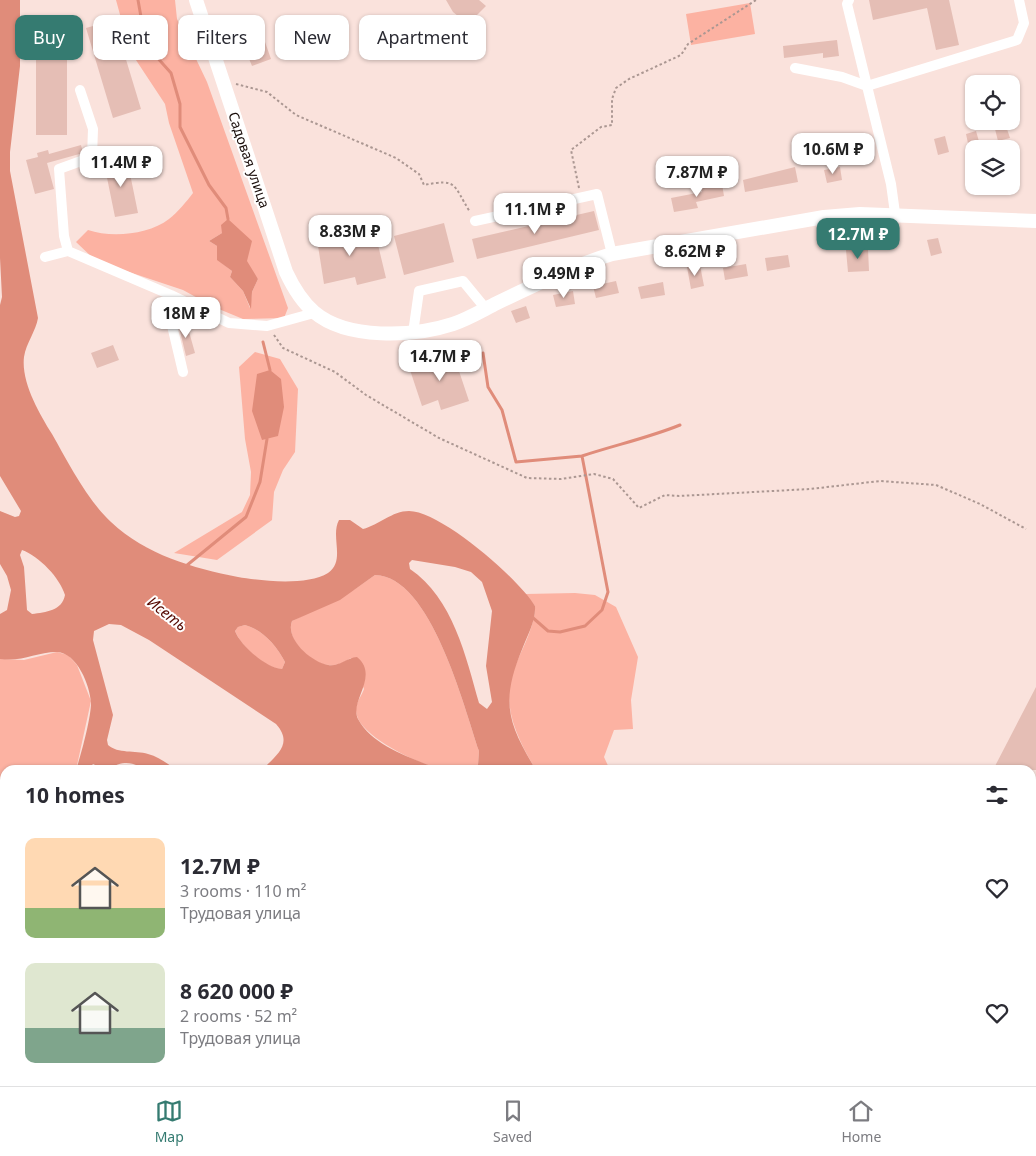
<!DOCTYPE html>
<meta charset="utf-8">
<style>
:root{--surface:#fff;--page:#f2f2f3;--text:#2b2b33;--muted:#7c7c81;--line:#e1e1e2;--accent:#357b71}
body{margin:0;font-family:"Noto Sans",sans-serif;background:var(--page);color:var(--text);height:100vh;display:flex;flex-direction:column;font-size:19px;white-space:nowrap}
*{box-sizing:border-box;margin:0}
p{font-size:16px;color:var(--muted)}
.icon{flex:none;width:28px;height:28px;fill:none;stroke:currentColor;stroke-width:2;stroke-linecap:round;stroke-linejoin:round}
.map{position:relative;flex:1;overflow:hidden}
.details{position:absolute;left:0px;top:765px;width:1036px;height:321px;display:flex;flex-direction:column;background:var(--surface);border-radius:15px 15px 0 0;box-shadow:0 1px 4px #0004}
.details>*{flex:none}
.top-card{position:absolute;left:15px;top:15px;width:500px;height:45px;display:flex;gap:10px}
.buttons{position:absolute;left:965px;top:75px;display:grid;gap:10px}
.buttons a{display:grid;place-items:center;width:55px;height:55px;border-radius:10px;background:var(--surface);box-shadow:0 1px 4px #0004;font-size:25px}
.price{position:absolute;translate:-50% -42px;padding:0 11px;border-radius:10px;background:#fff;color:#222;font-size:16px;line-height:32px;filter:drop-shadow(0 1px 2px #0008)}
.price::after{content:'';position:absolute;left:50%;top:30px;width:15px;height:11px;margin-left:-8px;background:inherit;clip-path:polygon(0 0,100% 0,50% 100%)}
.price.selected{background:var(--accent);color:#fff}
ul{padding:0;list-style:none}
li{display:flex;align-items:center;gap:15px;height:125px;padding:0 25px}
li span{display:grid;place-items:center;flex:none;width:140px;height:100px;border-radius:10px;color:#555}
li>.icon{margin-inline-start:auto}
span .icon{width:60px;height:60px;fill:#fffc;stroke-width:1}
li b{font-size:21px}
h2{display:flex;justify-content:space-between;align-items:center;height:60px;padding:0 25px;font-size:21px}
.pill{padding:0 18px;border-radius:10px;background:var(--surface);box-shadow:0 1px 4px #0004;font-size:18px;line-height:45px}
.pill.selected{background:var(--accent);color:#fff}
.dock{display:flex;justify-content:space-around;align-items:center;height:70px;border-top:1px solid var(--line);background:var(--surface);font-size:14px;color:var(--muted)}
.dock a{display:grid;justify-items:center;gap:2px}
.dock .selected{color:var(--accent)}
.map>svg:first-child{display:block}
.green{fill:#fcb2a2;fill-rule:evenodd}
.water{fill:#e08c7a;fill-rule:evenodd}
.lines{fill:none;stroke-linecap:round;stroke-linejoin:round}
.stream{stroke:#e08c7a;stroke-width:3}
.building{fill:#e5beb5}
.path{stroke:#ab9792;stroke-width:2;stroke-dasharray:2.5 2.5;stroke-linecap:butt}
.minor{stroke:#fff;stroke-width:10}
.major{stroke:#fff;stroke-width:14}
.labels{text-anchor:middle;stroke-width:4;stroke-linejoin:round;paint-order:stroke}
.street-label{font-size:14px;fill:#1a0e0b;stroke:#fff}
.water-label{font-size:15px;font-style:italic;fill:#550800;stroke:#fff}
</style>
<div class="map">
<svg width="1036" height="1086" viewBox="0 0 1036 1086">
<rect width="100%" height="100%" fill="#fae2dc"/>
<path class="green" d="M116,0H175L177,19L207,82L288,308L284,318L243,319L214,307L183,290L96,261L76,242L88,230C111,238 148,235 169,219C178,212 186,202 193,193L169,123L165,104L130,51ZM222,233L258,279L252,292L250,308L243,291L230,277L232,271L218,260L217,246L209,241Z
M750,3L755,34L691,45L686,14Z
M255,352L280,359L298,389L295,452L283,470L274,492L272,520L217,560L174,553L242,512L250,495L251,472L245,439L239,367Z
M375,575C431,576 464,707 479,751L478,765L474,770C463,770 449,772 439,769C418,763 357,736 356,711C355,704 362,695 364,689L351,658C344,662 338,666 329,665C311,664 285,639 292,621L355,589Z
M575,593L595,595L616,607L638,657L631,700L633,729L614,730L604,757L610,770H536C518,740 500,705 514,669C521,651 532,632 535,612V606L525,594Z
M245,625C263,630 276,645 285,662L282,669C265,669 241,646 235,631L238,627Z
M57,652L68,655L77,665L91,701L76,770H5V1016L0,990V659L24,660Z
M5,1037V1081H887L892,1086H0V1045Z"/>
<path class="water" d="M0,0H20V66L10,152V171L38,318C36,331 26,343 24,357C21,382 39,413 52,434C68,462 87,500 111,522C146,555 193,568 238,577C261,581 307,586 328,573C346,561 330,536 339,520H350L363,529C379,525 392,511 409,511C441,511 519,579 535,606C536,620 528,634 523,647C501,700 506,721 536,770H474L478,765L479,751C464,707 431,576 375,575L340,600L292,621C285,639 311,662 328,665C339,667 346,658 357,657C380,676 349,701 358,719C373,747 413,758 440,770H307L280,767L262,770C276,755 294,744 276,724L149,640L121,625L109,624L94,631L93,640L113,715L107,740L108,745C118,754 135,750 148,754C159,757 167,763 176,770C169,770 162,771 155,770C132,767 131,756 106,770L93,764L88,770H76C81,755 91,718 91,703C90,685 77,653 57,652C36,652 23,662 0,659V614L7,610L11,590L7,576L0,564V511L15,517L19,516L21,511L0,476V305L2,297L0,258ZM22,550C39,556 60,578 65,595C62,611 46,612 32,614L27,610L24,567L20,555ZM412,560L455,567L471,572L482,582L492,611L486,666L492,702L487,709L479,703C466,657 453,598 410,569L409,563ZM245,625C263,630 276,645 285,662L282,669C267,669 240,645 235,631L238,627Z
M228,219L252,241L247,261L258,279L252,292L251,309L243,291L230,277L232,271L217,260V246L209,241L222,233L221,225Z
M270,370L281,379L284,407L278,436L262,440L252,411L257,374Z"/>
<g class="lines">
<path class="stream" d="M138,0L146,45L171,73L180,104V127L209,185L226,208L228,219
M263,342L270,370
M483,353L488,387L502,410L516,462L582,456L608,592L602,610L585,626L560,632L548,631L532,617
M582,456C615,445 648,438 680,425
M186,566L246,517L260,482L267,439
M162,1081L172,1086
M174,1081L175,1086
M422,1081V1086
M65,1086L70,1081"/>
</g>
<path class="building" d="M446,0H479L486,6L468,24L453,12Z
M869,0H949L959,45L936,50L927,8L873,20Z
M238,16L242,30L230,33L226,20Z
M114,20L141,109L113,118L86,28Z
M837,40L839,56L823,58V53L784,58L783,46Z
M265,42L271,59L252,66L245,49Z
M36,52H67V135H36Z
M1006,126L1010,138L998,141L995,129Z
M976,131L980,145L969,148L966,134Z
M945,136L949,152L938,155L934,139Z
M81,145L83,153L47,163L54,189L35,194L26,160L38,157L37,153L48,150L49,154Z
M127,159L138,213L115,217L104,163Z
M795,167L798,182L745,192L743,180Z
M840,167L842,180L827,183L824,170Z
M722,184L724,196L696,202L698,208L674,212L671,198L702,192L701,188Z
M594,211L599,230L477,259L472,239Z
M444,223L454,262L404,275L394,236Z
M374,228L386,278L357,285L355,277L324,284L316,233L334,229L336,237Z
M938,238L942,253L931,256L927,240Z
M868,249L869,271L848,272L846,250Z
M788,255L790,267L767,271L765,258Z
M746,264L748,276L725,280L723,268Z
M700,265L704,286L691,289L687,267Z
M616,281L619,293L596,298L593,286Z
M663,282L665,295L641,299L638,287Z
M573,291L575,304L556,307L553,295Z
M526,306L530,318L516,323L511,311Z
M186,321L195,353L186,356L178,323Z
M113,345L119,360L97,368L91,353Z
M453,353L469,401L441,410L438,400L422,406L409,367Z
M1036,687V770H993Z"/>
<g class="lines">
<path class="path" d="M236,84L267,92L296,115L396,158L419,174L424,185C458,178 453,185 470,212
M579,188L571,150L601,127L612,125V99L616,88L629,79L681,55L688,44L756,0
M274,335L283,348L335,372L366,395L439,438L527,478L561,479L594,474L613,479L639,508L665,495L679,496L810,489L880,481L936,485L980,504L1026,529"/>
<path class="minor" d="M795,68L842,77L867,86L847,4L849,0
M895,213L891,184L867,86L1017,40L1024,23L1019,0
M475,221L597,194L612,254
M68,251L171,295L229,323L267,326L314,313
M68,251L64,236L59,169L92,157L93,129L80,90
M45,257L68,251
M171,295L170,317L183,372
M413,333L419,291L463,281L486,309"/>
<path class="major" d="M196,0L286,272C293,287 301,301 314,312C347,340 413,337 453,324C468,319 483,310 497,303C535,285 572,266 612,254L824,217L860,214L1036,221"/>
</g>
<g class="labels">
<g class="street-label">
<text transform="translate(249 160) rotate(71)" y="5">Садовая улица</text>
</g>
<g class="water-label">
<text transform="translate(167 614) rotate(38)" y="5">Исеть</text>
</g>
</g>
</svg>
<div class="buttons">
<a><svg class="icon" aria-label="locate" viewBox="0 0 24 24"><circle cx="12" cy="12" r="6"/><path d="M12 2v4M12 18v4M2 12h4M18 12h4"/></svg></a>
<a><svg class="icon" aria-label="layers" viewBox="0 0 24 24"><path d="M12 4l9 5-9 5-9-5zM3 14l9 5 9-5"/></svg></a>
</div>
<b class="price" style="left:833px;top:175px">10.6M ₽</b>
<b class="price" style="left:121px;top:188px">11.4M ₽</b>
<b class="price" style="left:697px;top:198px">7.87M ₽</b>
<b class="price" style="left:535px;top:235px">11.1M ₽</b>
<b class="price" style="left:350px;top:257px">8.83M ₽</b>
<b class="price selected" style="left:858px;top:260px">12.7M ₽</b>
<b class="price" style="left:695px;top:277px">8.62M ₽</b>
<b class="price" style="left:564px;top:299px">9.49M ₽</b>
<b class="price" style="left:186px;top:339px">18M ₽</b>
<b class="price" style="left:440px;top:382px">14.7M ₽</b>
<div class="top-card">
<a class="pill selected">Buy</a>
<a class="pill">Rent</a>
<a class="pill">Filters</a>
<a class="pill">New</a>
<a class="pill">Apartment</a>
</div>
<section class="details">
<h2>10 homes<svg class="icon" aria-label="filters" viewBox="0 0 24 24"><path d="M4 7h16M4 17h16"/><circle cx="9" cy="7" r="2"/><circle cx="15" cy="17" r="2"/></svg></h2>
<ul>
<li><span style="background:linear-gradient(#ffd9b3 70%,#8fb573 0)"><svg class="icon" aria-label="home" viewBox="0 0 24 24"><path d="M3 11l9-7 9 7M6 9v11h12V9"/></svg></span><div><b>12.7M ₽</b><p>3 rooms · 110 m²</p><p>Трудовая улица</p></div><svg class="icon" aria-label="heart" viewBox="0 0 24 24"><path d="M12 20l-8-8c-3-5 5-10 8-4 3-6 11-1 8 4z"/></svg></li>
<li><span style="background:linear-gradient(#dfe7d0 65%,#7fa58c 0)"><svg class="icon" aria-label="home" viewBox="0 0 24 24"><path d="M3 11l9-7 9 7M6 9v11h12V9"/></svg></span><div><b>8 620 000 ₽</b><p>2 rooms · 52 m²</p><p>Трудовая улица</p></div><svg class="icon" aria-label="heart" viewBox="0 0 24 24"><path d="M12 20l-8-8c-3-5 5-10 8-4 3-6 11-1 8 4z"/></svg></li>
</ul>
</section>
</div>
<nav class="dock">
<a class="selected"><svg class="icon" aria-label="map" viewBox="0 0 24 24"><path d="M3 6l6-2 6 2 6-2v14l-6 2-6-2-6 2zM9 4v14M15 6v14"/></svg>Map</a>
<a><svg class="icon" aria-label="saved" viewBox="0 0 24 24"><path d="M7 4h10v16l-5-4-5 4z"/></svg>Saved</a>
<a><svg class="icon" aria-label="home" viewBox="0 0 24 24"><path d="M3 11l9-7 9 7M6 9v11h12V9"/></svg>Home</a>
</nav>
